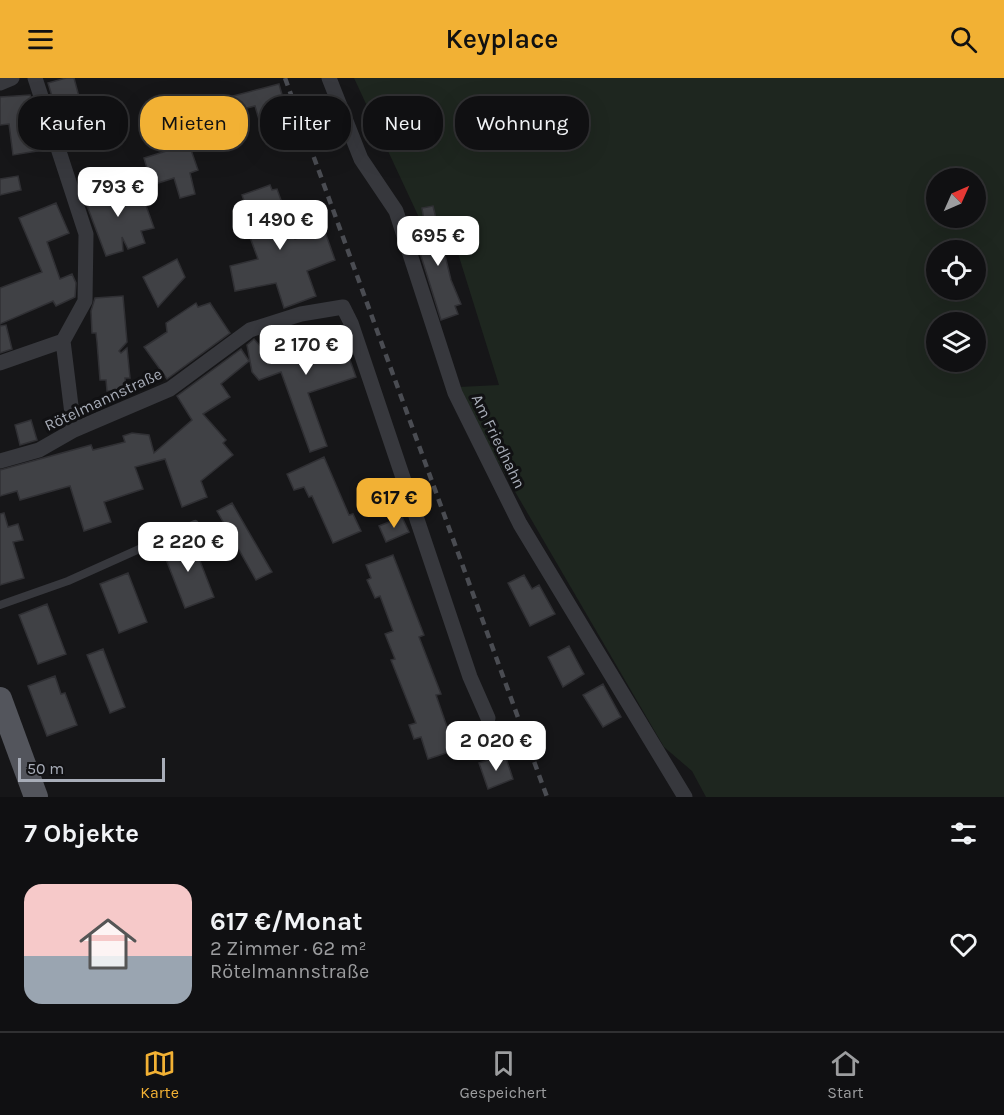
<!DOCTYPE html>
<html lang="de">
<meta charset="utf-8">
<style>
:root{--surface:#101012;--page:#1e1e20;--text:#f1f3f6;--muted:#9c9d9f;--line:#303032;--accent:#f2b134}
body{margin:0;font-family:Karla,sans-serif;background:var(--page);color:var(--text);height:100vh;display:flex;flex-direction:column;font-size:22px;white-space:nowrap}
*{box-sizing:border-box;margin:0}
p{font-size:20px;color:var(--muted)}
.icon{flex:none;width:33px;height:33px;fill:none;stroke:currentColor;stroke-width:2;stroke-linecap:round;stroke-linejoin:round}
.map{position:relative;height:719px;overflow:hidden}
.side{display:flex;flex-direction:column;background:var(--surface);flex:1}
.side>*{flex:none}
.top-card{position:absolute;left:18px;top:18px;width:600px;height:54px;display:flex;gap:12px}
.needle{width:39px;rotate:45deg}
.controls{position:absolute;left:926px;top:90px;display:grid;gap:12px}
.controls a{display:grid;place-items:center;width:60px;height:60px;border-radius:50%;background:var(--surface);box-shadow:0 6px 24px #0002,0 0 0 2px var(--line);font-size:30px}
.scale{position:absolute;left:18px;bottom:15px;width:147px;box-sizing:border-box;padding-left:6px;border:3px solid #a8adb8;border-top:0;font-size:16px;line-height:21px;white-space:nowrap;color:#a8adb8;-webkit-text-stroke:4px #111113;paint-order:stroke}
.price{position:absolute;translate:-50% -51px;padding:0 14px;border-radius:12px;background:#fff;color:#222;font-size:20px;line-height:39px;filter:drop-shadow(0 2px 3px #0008)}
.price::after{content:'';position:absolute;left:50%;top:36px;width:18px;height:14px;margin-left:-9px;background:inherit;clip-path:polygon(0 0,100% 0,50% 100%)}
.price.selected{background:var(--accent);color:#111}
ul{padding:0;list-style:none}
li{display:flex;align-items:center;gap:18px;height:150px;padding:0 24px}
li+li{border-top:2px solid var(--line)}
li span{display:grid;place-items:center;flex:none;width:168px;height:120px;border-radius:18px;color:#555}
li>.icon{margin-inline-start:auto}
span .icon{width:72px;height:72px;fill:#fffc;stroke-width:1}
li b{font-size:26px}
h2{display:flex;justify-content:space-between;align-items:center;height:72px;padding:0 24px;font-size:26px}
.tag{padding:0 21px;border-radius:24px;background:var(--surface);box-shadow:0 6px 24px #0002,0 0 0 2px var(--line);font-size:21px;line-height:54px}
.tag.selected{background:var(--accent);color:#111}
header{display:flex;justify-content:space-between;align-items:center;height:78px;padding:0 24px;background:var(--accent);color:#111;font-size:27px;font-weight:600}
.tabs{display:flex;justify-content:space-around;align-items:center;height:84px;border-top:2px solid var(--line);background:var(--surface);font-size:16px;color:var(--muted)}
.tabs a{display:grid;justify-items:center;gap:3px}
.tabs .selected{color:var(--accent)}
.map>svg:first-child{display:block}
.green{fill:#1e261f;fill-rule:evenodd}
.building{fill:#404145;stroke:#303034;stroke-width:1.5}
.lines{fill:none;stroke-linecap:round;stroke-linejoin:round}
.service{stroke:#37383d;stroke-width:8}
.minor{stroke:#37383d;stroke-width:15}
.primary{stroke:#53555c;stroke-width:24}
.rail{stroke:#4a4c52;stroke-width:4.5;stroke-dasharray:8 6;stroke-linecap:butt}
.labels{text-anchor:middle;stroke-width:6;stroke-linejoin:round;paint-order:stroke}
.street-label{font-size:16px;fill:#a8adb8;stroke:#111113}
</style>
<header><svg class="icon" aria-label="menu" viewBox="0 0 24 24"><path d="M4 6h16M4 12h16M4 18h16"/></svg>Keyplace<svg class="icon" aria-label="search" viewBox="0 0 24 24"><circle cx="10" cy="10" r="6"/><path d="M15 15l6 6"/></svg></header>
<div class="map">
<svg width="1004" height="719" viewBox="0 0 1004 719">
<rect width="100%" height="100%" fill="#161618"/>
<path class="green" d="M354,0H1004V719H706L692,693L664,669L482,357L459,309L499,307L447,140L422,146ZM936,100H975V140H936ZM936,172H975V212H936ZM936,244H975V284H936Z"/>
<path class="building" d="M66,0H74L83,34L59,41L48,5Z
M279,6L288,38L260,45L255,28L219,37L225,56L189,64L179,32Z
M30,17L41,49L43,72L13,77L9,46L0,47V19Z
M189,66L198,92L190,95L195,116L180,120L174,100L152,107L144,80Z
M18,98L21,112L0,117V101Z
M92,104L143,119L154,150L141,153L145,165L128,171L122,159L123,173L106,178L86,125Z
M270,107L272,112L277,111L295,161L324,151L335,182L307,193L316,218L284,230L276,205L235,213L230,188L258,181L247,151L253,148L242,117Z
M56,125L69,155L47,164L60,201L72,196L76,205L75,219L56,228L53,223L0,246V210L42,194L19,140Z
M433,128L451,202L461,226L455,228L458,236L441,242L417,165L427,162L422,130Z
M177,181L185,199L158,229L143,199Z
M123,218L127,264L119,273L121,275L127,270L130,300H125L126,312L107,313L106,302H100L97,264L96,255H92L91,233L95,220Z
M196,225L198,229L210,225L230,255L167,301L144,269L167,254L166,245Z
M6,247L12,271L0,275V248Z
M340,254L356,299L308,315L327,368L310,374L281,294L259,302L252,294L247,267L254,261L266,274L272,271L274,275Z
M241,271L249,283L221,306L230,319L203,336L226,362L223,365L233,377L201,403L207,419L182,429L165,381L135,389L143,411L104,424L111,444L84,453L70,408L20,422L17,413L0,418V392L91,367L93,372L125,364L123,358L132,355L149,357L154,375L192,342L177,318Z
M31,342L37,362L20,367L15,347Z
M324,379L349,437L353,436L361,453L333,465L312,418L309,419L304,409L294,412L287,396Z
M232,425L272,494L256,502L217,433Z
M4,435L8,449L18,446L23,462L13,464L24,500L0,507V436Z
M402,439L409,454L386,464L379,448Z
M191,460L214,519L185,530L162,471Z
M393,477L424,557L419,559L441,616L436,617L455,672L428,681L421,659L414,661L409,647L416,645L391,582L395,581L385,556L393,553L380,518L375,520L367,502L371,500L366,487Z
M128,495L147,544L119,555L100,506Z
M524,497L532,511L539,507L555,536L530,548L508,505Z
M47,526L66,576L38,586L19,537Z
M569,568L584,596L563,609L548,579Z
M103,571L125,629L110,635L87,577Z
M55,598L61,616L65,615L77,647L47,658L28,608Z
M603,606L621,639L603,649L583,617Z
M505,677L513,701L488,711L479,685Z"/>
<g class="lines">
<path class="service" d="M0,527L68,503L195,446"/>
<path class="minor" d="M35,0L86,156L85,223L63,263L74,352
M329,0L361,81L396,133L455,315L520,446L685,719
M0,5L12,0
M0,285L63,263
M0,383L39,372L74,352L170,311L250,252L301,236L343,229L351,245L470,599L488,640"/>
<path class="primary" d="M0,621L36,719"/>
<path class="rail" d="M285,0L547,719"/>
</g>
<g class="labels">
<g class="street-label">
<text transform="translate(103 321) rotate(-25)" y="6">Rötelmannstraße</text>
<text transform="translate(499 363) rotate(64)" y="6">Am Friedhahn</text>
</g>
</g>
</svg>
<div class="controls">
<a><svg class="needle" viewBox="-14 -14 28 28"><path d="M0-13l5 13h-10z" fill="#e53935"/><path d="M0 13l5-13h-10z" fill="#9c9d9f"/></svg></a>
<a><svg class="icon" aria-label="locate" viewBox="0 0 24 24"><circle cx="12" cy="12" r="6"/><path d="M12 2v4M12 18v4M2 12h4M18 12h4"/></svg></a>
<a><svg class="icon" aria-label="layers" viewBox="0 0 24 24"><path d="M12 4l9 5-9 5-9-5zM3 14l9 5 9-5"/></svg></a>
</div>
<div class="scale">50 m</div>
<b class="price" style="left:118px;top:140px">793 €</b>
<b class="price" style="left:280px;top:173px">1 490 €</b>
<b class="price" style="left:438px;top:189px">695 €</b>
<b class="price" style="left:306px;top:298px">2 170 €</b>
<b class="price selected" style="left:394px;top:451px">617 €</b>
<b class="price" style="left:188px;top:495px">2 220 €</b>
<b class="price" style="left:496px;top:694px">2 020 €</b>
<div class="top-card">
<a class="tag">Kaufen</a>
<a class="tag selected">Mieten</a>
<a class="tag">Filter</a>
<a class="tag">Neu</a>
<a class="tag">Wohnung</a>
</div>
</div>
<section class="side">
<h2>7 Objekte<svg class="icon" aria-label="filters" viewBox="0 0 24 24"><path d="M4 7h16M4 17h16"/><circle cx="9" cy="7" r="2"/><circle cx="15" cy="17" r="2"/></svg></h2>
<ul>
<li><span style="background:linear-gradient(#f6c9c9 60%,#9aa5b1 0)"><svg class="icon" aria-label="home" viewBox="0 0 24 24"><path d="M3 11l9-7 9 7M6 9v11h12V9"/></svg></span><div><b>617 €/Monat</b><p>2 Zimmer · 62 m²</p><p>Rötelmannstraße</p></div><svg class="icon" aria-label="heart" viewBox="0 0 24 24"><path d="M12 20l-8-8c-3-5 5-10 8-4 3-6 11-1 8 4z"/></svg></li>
</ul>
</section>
<nav class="tabs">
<a class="selected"><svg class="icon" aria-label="map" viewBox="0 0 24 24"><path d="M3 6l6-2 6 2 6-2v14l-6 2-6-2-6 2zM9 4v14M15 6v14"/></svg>Karte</a>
<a><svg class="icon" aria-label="saved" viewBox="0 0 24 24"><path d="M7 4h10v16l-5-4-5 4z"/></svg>Gespeichert</a>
<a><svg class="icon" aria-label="home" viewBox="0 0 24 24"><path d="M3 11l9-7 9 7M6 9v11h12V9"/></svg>Start</a>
</nav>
